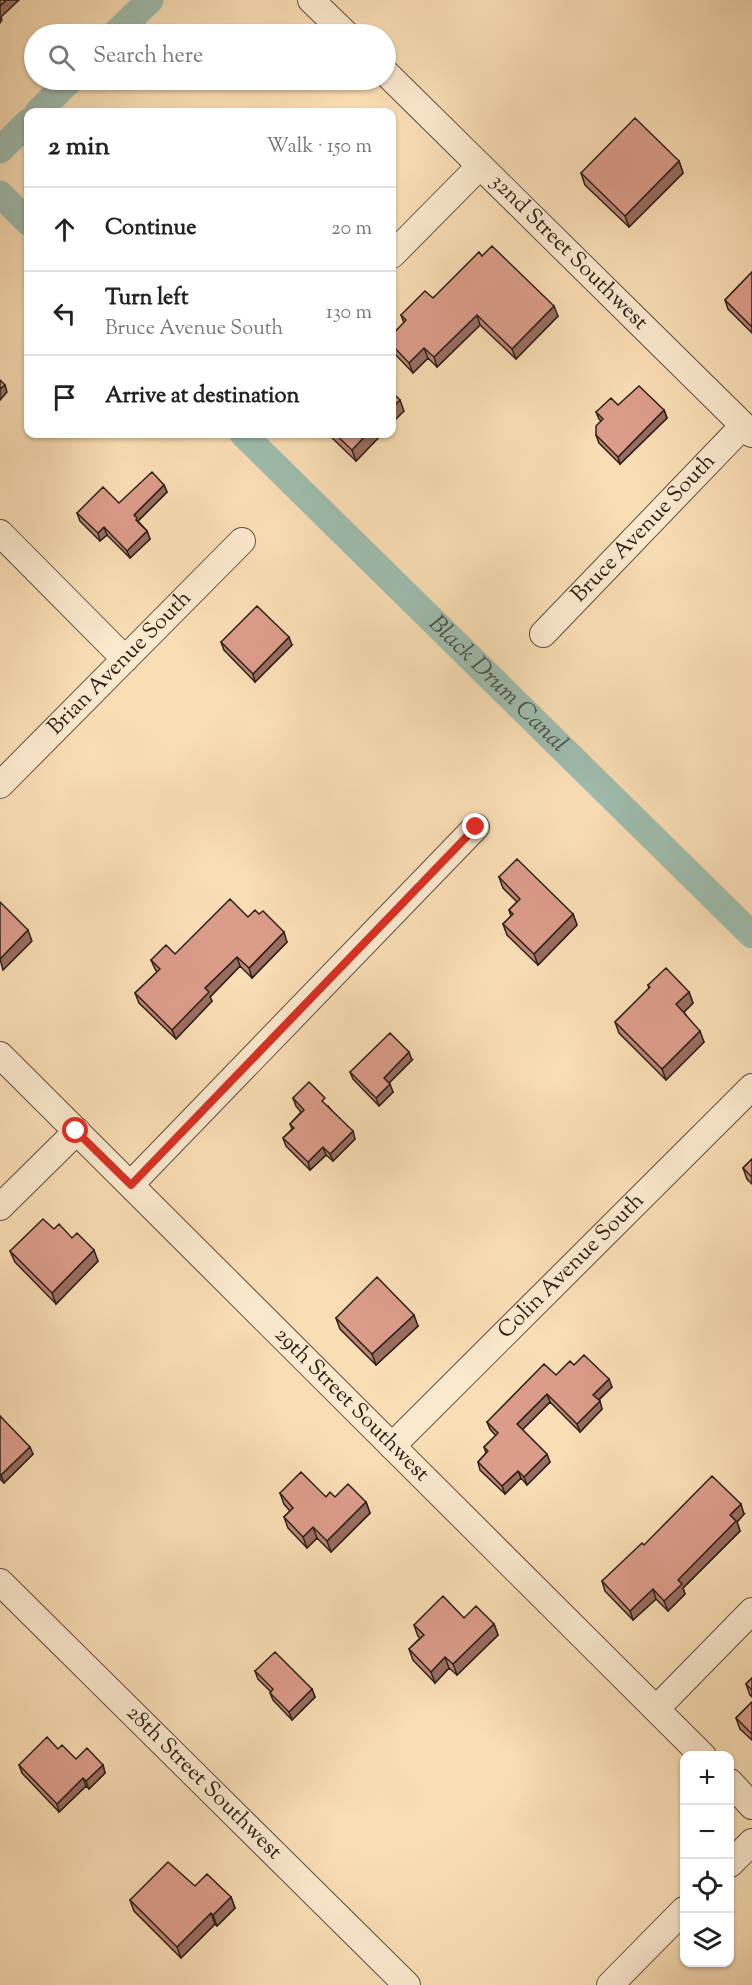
<!DOCTYPE html>
<html lang="en">
<head>
<meta charset="utf-8">
<style>
  body { margin:0; font-family:"Sorts Mill Goudy",serif; background:#f6f6f6; color:#222 }
  .controls { position:absolute; right:18px; bottom:18px; display:grid; overflow:hidden; border-radius:12px; box-shadow:0 2px 4px #0004 }
  .controls button { width:54px; height:54px; display:grid; place-items:center; padding:0; border:0; border-bottom:2px solid #e0e0e0; background:#fff; color:#222; font:30px sans-serif }
  .stop { position:absolute; width:18px; height:18px; margin:-14px; border:4px solid #d93025; border-radius:50%; background:#fff }
  .stop.end { background:#d93025; border-color:#fff; box-shadow:0 2px 6px #0008 }
  .list { margin:0; padding:0; list-style:none }
  h2 { display:flex; justify-content:space-between; align-items:center; height:78px; margin:0; padding:0 24px; font-size:26px }
  h2 small { font-size:20px; font-weight:400; color:#767676 }
  .list li { display:grid; grid-template-columns:39px 1fr auto; gap:18px; align-items:center; box-sizing:border-box; height:84px; padding:0 24px; border-top:2px solid #e0e0e0 }
  .list b { display:block; font-size:22px; white-space:nowrap }
  .list p { margin:0; font-size:20px; white-space:nowrap; color:#767676 }
  .list em { font-size:20px; font-style:normal; color:#767676 }
  .icon { flex:none; width:33px; height:33px; fill:none; stroke:currentColor; stroke-width:2; stroke-linecap:round; stroke-linejoin:round }
  .map { position:relative; flex:none; width:752px; height:1985px; overflow:hidden }
  .search { position:absolute; background:#fff; box-shadow:0 2px 4px #0004; left:24px; top:24px; width:372px; height:66px; display:flex; align-items:center; gap:15px; box-sizing:border-box; padding:0 21px; border-radius:33px; color:#767676; font-size:22px }
  .panel { position:absolute; background:#fff; box-shadow:0 2px 4px #0004; left:24px; top:108px; width:372px; height:330px; border-radius:12px }
  .map>svg:first-child { display:block }
</style>
</head>
<body>
<div class="map">
<svg width="752" height="1985" viewBox="0 0 752 1985">
  <rect width="100%" height="100%" fill="#f9ddb4"/>
  <filter id="stains"><feTurbulence type="fractalNoise" baseFrequency=".00333" numOctaves="4"/><feColorMatrix values="0 0 0 0 .2 0 0 0 0 .09 0 0 0 0 .02 0 0 0 .5 -.17"/></filter>
  <radialGradient id="worn" r=".72"><stop offset=".6" stop-color="#630" stop-opacity="0"/><stop offset="1" stop-color="#630" stop-opacity=".3"/></radialGradient>
  <g fill="none" stroke-linecap="round" stroke-linejoin="round">
    <g stroke="#9ebcad" stroke-width="27">
      <path d="M115 34 150 0"/>
      <path d="M38 112 70 80"/>
      <path d="M0 150 28 122"/>
      <path d="M0 194 28 222"/>
      <path id="s1" d="M243 434 752 935"/>
    </g>
    <defs>
      <g id="street">
        <path d="M311 0 346 34"/>
        <path id="s2" d="M386 73 752 434"/>
        <path d="M392 255 480 166"/>
        <path d="M0 533 125 659"/>
        <path id="s3" d="M543 634 743 426"/>
        <path id="s4" d="M0 785 242 541"/>
        <path id="s5" d="M0 1055 703 1756"/>
        <path d="M131 1184 476 827"/>
        <path d="M0 1207 77 1131"/>
        <path id="s6" d="M392 1446 752 1087"/>
        <path id="s7" d="M0 1582 407 1985"/>
        <path d="M656 1709 752 1611"/>
        <path d="M730 1782 752 1806"/>
        <path d="M730 1864 752 1842"/>
        <path d="M610 1985 684 1910"/>
      </g>
    </defs>
    <use href="#street" stroke="#5f5040" stroke-width="28"/>
    <use href="#street" stroke="#fbe9ce" stroke-width="26"/>
  </g>
  <path fill="#bd8677" stroke="#2c211a" stroke-width="1.5" d="M679 161 683 173 629 227 585 185 581 173Z
    M482 256 558 316 516 359 480 325 437 367 428 358 413 373 392 351V335L404 323 401 315 433 298Z
    M752 272V333L728 309 725 300Z
    M618 405 664 410 667 418 620 464 599 443 596 435 601 421 599 419 596 412Z
    M328 434H382L356 461Z
    M164 485 167 492 138 521 147 531 150 539 130 558 107 535 100 541 80 521 77 513 119 503Z
    M221 642 292 645 255 682 224 650Z
    M499 877 573 914 577 925 538 965 507 935 503 924 511 916 509 910 517 902 503 888Z
    M248 917 287 942 252 978 240 966 210 997 212 1001 176 1039 139 1003 135 993 157 972 155 969 151 960 175 954Z
    M648 985 689 992 693 1003 684 1012 704 1042 666 1080 619 1033 615 1022 649 989Z
    M412 1060 389 1083 393 1092 379 1106 353 1079 350 1072Z
    M293 1098 328 1106 355 1139 333 1161 326 1155 310 1170 286 1146 283 1138 292 1129 290 1124 301 1112 296 1106Z
    M752 1159V1184L747 1179 743 1168Z
    M54 1229 98 1261 56 1304 15 1262 10 1251Z
    M336 1318 418 1326 376 1365 340 1329Z
    M574 1365 612 1387 599 1400 602 1409 580 1432 550 1402 522 1430 550 1462 527 1485 521 1478 505 1494 480 1470 478 1462 486 1453 484 1447 496 1436 490 1429 487 1422 556 1375Z
    M0 1416 33 1454 4 1483 0 1479Z
    M280 1493 335 1497 366 1502 370 1513 331 1552 317 1538 307 1548 288 1528 284 1517 290 1511 284 1504Z
    M744 1514 737 1522 740 1531 683 1588 685 1594 668 1611 656 1599 633 1620 605 1591 602 1581 644 1545Z
    M464 1618 494 1624 498 1635 457 1675 449 1668 435 1683 413 1660 409 1649 420 1638 418 1636 414 1625Z
    M255 1671 312 1689 315 1697 292 1720 273 1700 270 1693 271 1692 258 1679Z
    M752 1678V1697L750 1695 746 1684Z
    M752 1702V1740L740 1729 736 1718Z
    M58 1749 76 1759 103 1765 105 1773 89 1789 86 1786 59 1812 22 1773 19 1765Z
    M195 1886 231 1897 235 1908 217 1926 215 1924 181 1958 134 1911 130 1900Z"/>
  <path fill="#9a6d61" stroke="#2c211a" stroke-width="1.5" d="M6 0H19L1 17 2 20 0 23V6Z
    M679 161 683 173 629 227 625 216Z
    M554 306 558 316 516 359 512 349Z
    M477 315 480 325 437 367 434 357Z
    M424 348 428 358 413 373 409 363Z
    M5 385 7 392 0 400V389Z
    M400 400 404 411 392 423V408Z
    M664 410 667 418 620 464 618 457Z
    M367 434H382L356 461 352 450Z
    M164 485 167 492 138 521 140 526 139 527 134 515Z
    M104 527 107 535 100 541 98 533Z
    M147 531 150 539 130 558 127 551Z
    M289 637 292 645 255 682 253 674Z
    M573 914 577 925 538 965 534 954Z
    M28 930 32 941 3 970 0 959Z
    M284 932 287 942 252 978 249 968Z
    M237 957 240 966 210 997 212 1001 176 1039 172 1030 205 988Z
    M689 992 693 1003 681 1015 676 1004Z
    M700 1031 704 1042 666 1080 662 1069Z
    M409 1052 412 1060 387 1085 384 1078Z
    M390 1084 393 1092 379 1106 376 1098Z
    M353 1131 355 1139 333 1161 330 1154Z
    M323 1147 326 1155 310 1170 308 1162Z
    M94 1250 98 1261 56 1304 52 1293Z
    M414 1315 418 1326 376 1365 372 1354Z
    M609 1379 612 1387 596 1402 593 1395Z
    M547 1394 550 1402 520 1432 517 1424Z
    M600 1401 602 1409 580 1432 577 1424Z
    M30 1447 33 1454 4 1483 1 1475Z
    M547 1454 550 1462 527 1485 524 1477Z
    M518 1471 521 1478 505 1494 502 1486Z
    M366 1502 370 1513 331 1552 327 1541Z
    M741 1504 744 1514 737 1522 740 1531 683 1588 685 1594 668 1611 664 1601 678 1580 730 1515Z
    M313 1527 317 1538 307 1548 303 1537Z
    M653 1589 656 1599 633 1620 630 1611Z
    M494 1624 498 1635 457 1675 453 1664Z
    M445 1657 449 1668 435 1683 431 1672Z
    M312 1689 315 1697 292 1720 289 1712Z
    M103 1765 105 1773 89 1789 86 1781Z
    M83 1778 86 1786 59 1812 57 1804Z
    M231 1897 235 1908 217 1926 213 1915Z
    M211 1913 215 1924 181 1958 177 1947Z"/>
  <path fill="#dc9c8a" stroke="#2c211a" stroke-width="1.5" d="M0 0H6L0 6Z
    M635 118 679 161 625 216 581 173Z
    M492 246 554 306 512 349 477 315 434 357 424 348 409 363 392 345V335L406 320 401 315 425 291 433 298 479 252 482 256Z
    M752 272V326H751L725 300Z
    M0 380 5 385 0 389Z
    M639 386 664 410 618 457 596 435V426L603 419 596 412 611 398 618 405Z
    M392 392 400 400 392 408Z
    M335 434H367L352 450Z
    M152 472 164 485 134 515 137 518 136 520 147 531 127 551 104 527 98 533 77 513 103 487 119 503Z
    M257 606 289 637 253 674 221 642Z
    M517 859 573 914 534 954 503 924 513 914 509 910 520 899 499 877Z
    M230 899 248 917 255 910 259 914 263 911 284 932 249 968 237 957 205 988 209 992 172 1030 135 993 160 969 151 960 166 945 175 954Z
    M0 902 28 930 0 959Z
    M666 968 689 992 676 1004 700 1031 662 1069 615 1022 650 987 648 985Z
    M390 1033 409 1052 384 1078 390 1084 376 1098 350 1072Z
    M309 1082 325 1098 322 1101 353 1131 330 1154 323 1147 308 1162 283 1138 294 1128 290 1124 304 1110 293 1098Z
    M752 1159V1177L743 1168Z
    M43 1219 54 1229 59 1224 72 1238 77 1233 94 1250 52 1293 10 1251Z
    M377 1277 414 1315 372 1354 336 1318Z
    M584 1355 609 1379 593 1395 600 1401 577 1424 547 1394 517 1424 547 1454 524 1477 518 1471 502 1486 478 1462 488 1451 484 1447 498 1433 487 1422 544 1364 556 1375 570 1361 574 1365Z
    M0 1416 30 1447 1 1475 0 1474Z
    M301 1472 326 1497 330 1492 335 1497 348 1484 366 1502 327 1541 313 1527 303 1537 284 1517 293 1508 280 1493Z
    M712 1476 741 1504 730 1515 736 1521 678 1580 682 1584 664 1601 653 1589 630 1611 602 1581 642 1543 644 1545Z
    M443 1596 464 1618 476 1606 494 1624 453 1664 445 1657 431 1672 409 1649 424 1635 414 1625Z
    M275 1652 312 1689 289 1712 270 1693 273 1689 255 1671Z
    M752 1678V1690L746 1684Z
    M752 1702V1734L736 1718Z
    M47 1737 58 1749 62 1745 76 1759 87 1748 103 1765 86 1781 83 1778 57 1804 19 1765Z
    M168 1862 195 1886 207 1874 231 1897 213 1915 211 1913 177 1947 130 1900Z"/>
  <g fill="none" stroke-linecap="round" stroke-linejoin="round">
    <path stroke="#d93025" stroke-width="8" d="M76 1131 131 1185 476 827"/>
  </g>
  <g text-anchor="middle" dominant-baseline="central" stroke-width="5" stroke-linejoin="round" paint-order="stroke">
    <g font-size="22" fill="#2c211a" stroke="#fbe9ce">
      <text stroke="none"><textPath href="#s2" startOffset="256">32nd Street Southwest</textPath></text>
      <text stroke="none"><textPath href="#s3" startOffset="146">Bruce Avenue South</textPath></text>
      <text stroke="none"><textPath href="#s4" startOffset="171">Brian Avenue South</textPath></text>
      <text stroke="none"><textPath href="#s6" startOffset="254">Colin Avenue South</textPath></text>
      <text stroke="none"><textPath href="#s5" startOffset="496">29th Street Southwest</textPath></text>
      <text stroke="none"><textPath href="#s7" startOffset="286">28th Street Southwest</textPath></text>
    </g>
    <g font-size="24" font-style="italic" fill="#4e5046" stroke="#fbe9ce">
      <text stroke="none"><textPath href="#s1" startOffset="357">Black Drum Canal</textPath></text>
    </g>
  </g>
  <rect width="100%" height="100%" filter="url(#stains)"/>
  <rect width="100%" height="100%" fill="url(#worn)"/>
</svg>
<div class="controls">
<button>+</button>
<button>−</button>
<button><svg class="icon" aria-label="locate" viewBox="0 0 24 24"><circle cx="12" cy="12" r="6"/><path d="M12 2v4M12 18v4M2 12h4M18 12h4"/></svg></button>
<button><svg class="icon" aria-label="layers" viewBox="0 0 24 24"><path d="M12 4l9 5-9 5-9-5zM3 14l9 5 9-5"/></svg></button>
</div>
<div class="stop" style="left:76px;top:1131px"></div>
<div class="stop end" style="left:476px;top:827px"></div>
<div class="search"><svg class="icon" aria-label="search" viewBox="0 0 24 24"><circle cx="10" cy="10" r="6"/><path d="M15 15l6 6"/></svg>Search here</div>
<section class="panel">
<h2>2 min<small>Walk · 150 m</small></h2>
<ul class="list">
<li><svg class="icon" aria-label="ahead" viewBox="0 0 24 24"><path d="M12 20V5M6 11l6-6 6 6"/></svg><div><b>Continue</b></div><em>20 m</em></li>
<li><svg class="icon" aria-label="left" viewBox="0 0 24 24"><path d="M17 20v-9H6M10 6l-5 5 5 5"/></svg><div><b>Turn left</b><p>Bruce Avenue South</p></div><em>130 m</em></li>
<li><svg class="icon" aria-label="arrive" viewBox="0 0 24 24"><path d="M6 21V4h12l-3 4 3 4H6"/></svg><div><b>Arrive at destination</b></div></li>
</ul>
</section>
</div>
</body>
</html>
